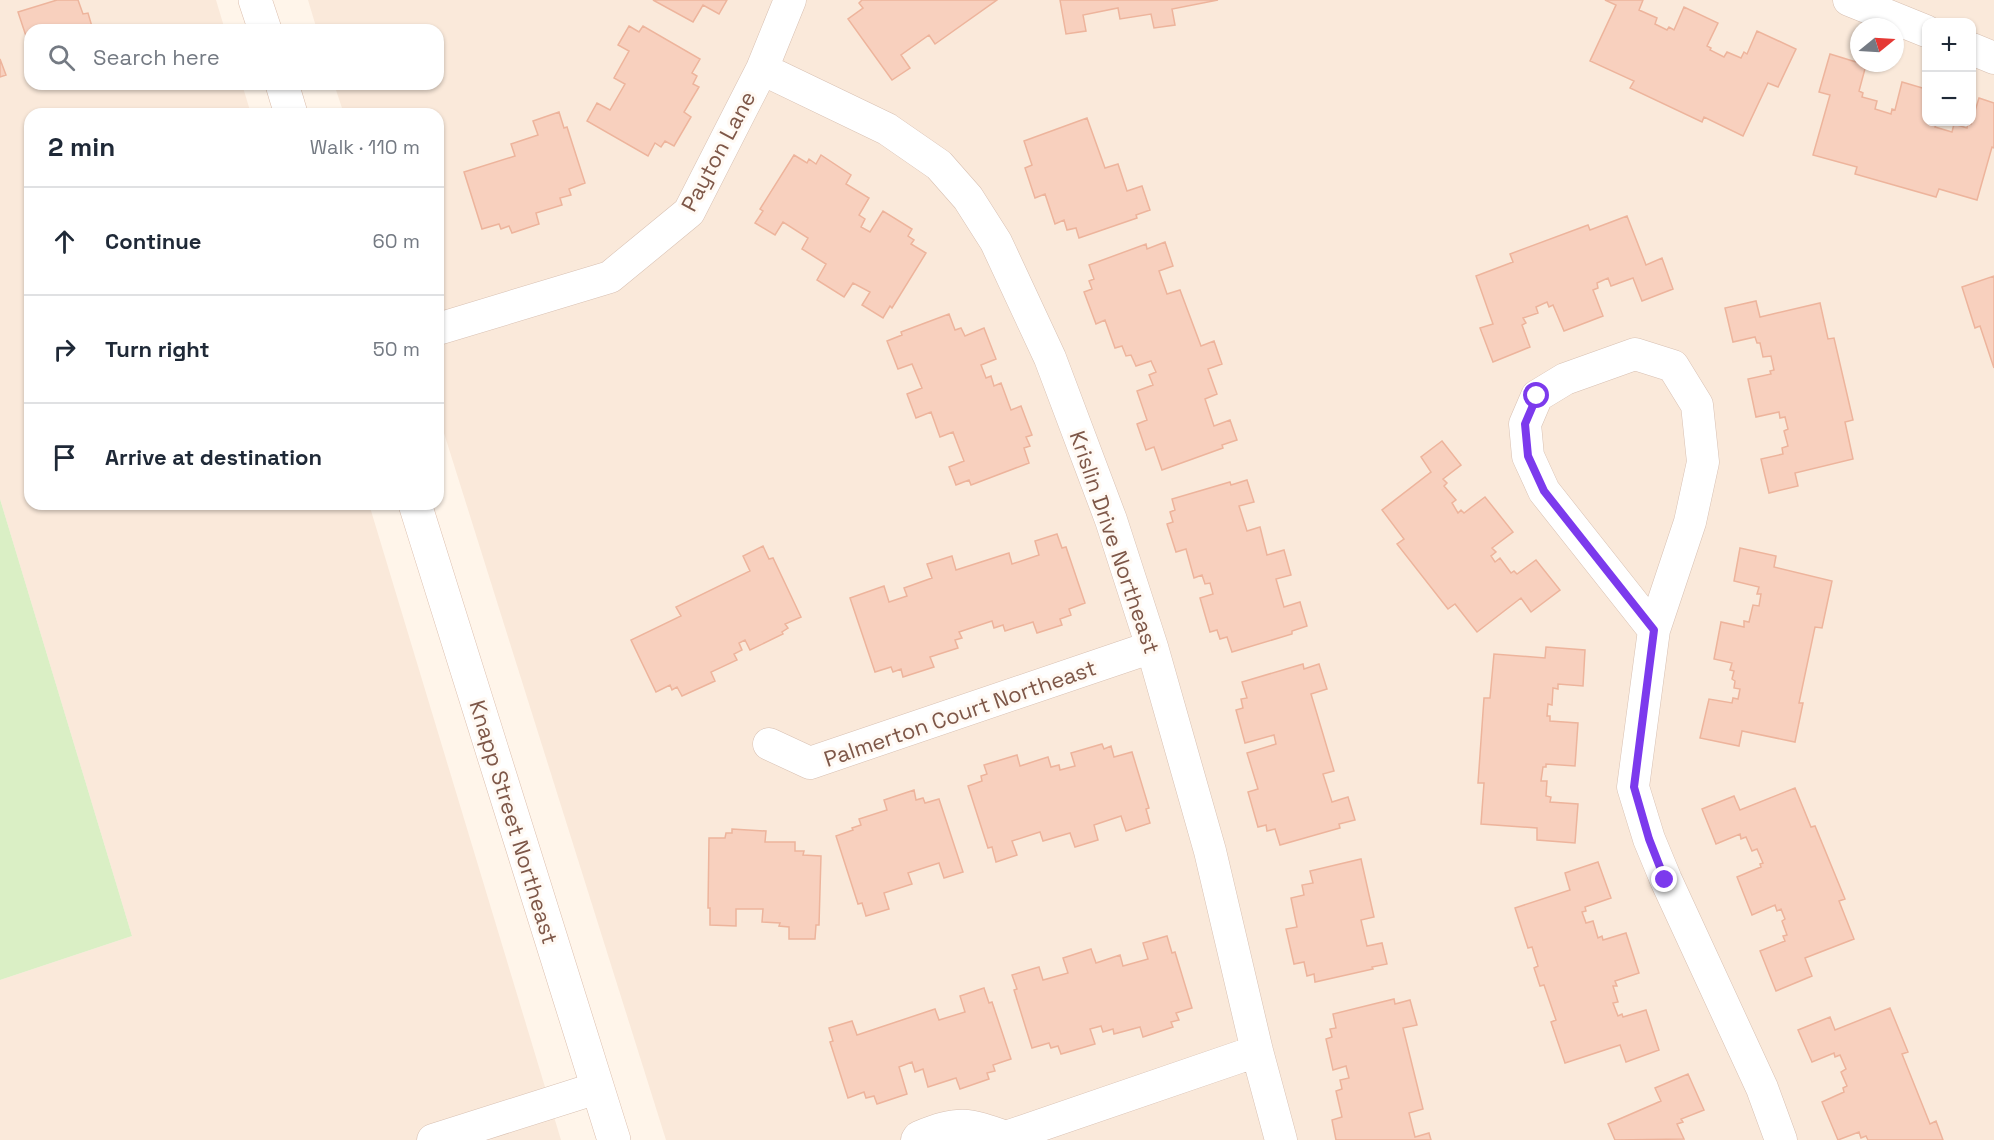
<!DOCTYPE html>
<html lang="en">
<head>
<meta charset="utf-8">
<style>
  body { margin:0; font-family:"Space Grotesk",sans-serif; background:#f6f6f7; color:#1f2937 }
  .controls { position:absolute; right:18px; top:18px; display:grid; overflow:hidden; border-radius:12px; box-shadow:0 2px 4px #0004 }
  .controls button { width:54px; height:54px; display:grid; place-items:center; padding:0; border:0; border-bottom:2px solid #e0e1e3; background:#fff; color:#1f2937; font:30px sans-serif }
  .compass { position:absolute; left:1850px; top:18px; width:54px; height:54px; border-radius:50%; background:#fff; box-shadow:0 2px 4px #0004; rotate:72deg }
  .stop { position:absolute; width:18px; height:18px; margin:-14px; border:4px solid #7c3aed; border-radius:50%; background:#fff }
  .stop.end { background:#7c3aed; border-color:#fff; box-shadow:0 2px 6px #0008 }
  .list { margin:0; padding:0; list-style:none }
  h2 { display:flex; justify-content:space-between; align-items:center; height:78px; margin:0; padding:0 24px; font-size:26px }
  h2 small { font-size:20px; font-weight:400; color:#747a83 }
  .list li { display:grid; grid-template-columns:39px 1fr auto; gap:18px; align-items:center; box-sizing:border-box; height:108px; padding:0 24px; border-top:2px solid #e0e1e3 }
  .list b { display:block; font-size:22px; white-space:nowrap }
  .list em { font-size:20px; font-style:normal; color:#747a83 }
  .icon { flex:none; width:33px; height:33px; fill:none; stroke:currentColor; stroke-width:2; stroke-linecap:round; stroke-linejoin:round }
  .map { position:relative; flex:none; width:1994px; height:1140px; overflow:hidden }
  .search { position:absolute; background:#fff; box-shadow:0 2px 4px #0004; left:24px; top:24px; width:420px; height:66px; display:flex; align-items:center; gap:15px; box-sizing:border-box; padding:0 21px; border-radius:18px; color:#747a83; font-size:22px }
  .panel { position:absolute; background:#fff; box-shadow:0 2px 4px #0004; left:24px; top:108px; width:420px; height:402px; border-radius:18px }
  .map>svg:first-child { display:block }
</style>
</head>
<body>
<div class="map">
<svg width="1994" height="1140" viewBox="0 0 1994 1140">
  <rect width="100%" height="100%" fill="#fff5ea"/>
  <path fill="#fae9da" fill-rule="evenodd" d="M0 0H216L225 30H30V84H242L251 114H30V504H369L561 1140H0V980L132 936 0 499Z
    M308 0H1994V1140H666L438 414V114H344L334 84H438V30H317ZM1926 22H1972V122H1926ZM1859 27H1895V63H1859Z"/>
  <path fill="#daefc5" d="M0 499 132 936 0 980Z"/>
  <path fill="#f8d0be" stroke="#edb49c" stroke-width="1.5" d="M57 0H78L83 14 88 13 93 30H30V48L18 12Z
    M653 0H727L719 14 703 5 693 22Z
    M862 0H997L935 44 929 35 901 55 910 68 892 80 848 19 863 8 859 3Z
    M1060 0H1218L1172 9 1175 25 1154 28 1151 14 1120 19 1118 8 1083 15 1086 31 1066 34Z
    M1605 0H1643L1639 10 1657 18 1655 24 1667 30 1669 27 1674 30 1684 7 1718 23 1707 46 1711 48 1710 50 1724 57 1727 52 1741 58 1744 52 1747 54 1757 31 1796 49 1778 87 1768 83 1743 136 1704 117 1702 122 1630 88 1634 81 1590 61 1616 5Z
    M629 26 639 32 643 26 700 59 692 73 697 76 693 84 699 87 684 112 691 117 674 146 665 141 661 147 655 143 648 156 587 121 597 103 610 110 625 84 614 78 629 51 618 45Z
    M1830 54 1866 65 1859 91 1863 93 1862 97 1877 101 1875 109 1891 114 1892 109 1895 110 1902 82 1926 89V122H1937L1935 127 1952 132 1954 124 1967 128 1968 123 1971 124 1979 98 1994 103V148L1992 147 1977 200 1939 189 1936 197 1855 174 1857 167 1813 155 1830 95 1819 92Z
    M0 59 6 75 0 77Z
    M559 112 564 128 567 127 585 183 569 189 571 195 560 198 562 205 536 213 539 224 512 233 509 226 501 229 499 224 482 229 464 172 515 156 511 144 538 135 533 121Z
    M1087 118 1105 168 1118 164 1127 191 1142 186 1150 210 1136 215 1137 218 1079 238 1076 228 1067 230 1064 220 1055 224 1045 194 1035 198 1025 168 1032 165 1024 141Z
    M794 155 807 163 809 159 816 164 821 155 851 175 846 184 869 198 859 215 865 219 861 227 870 232 883 211 912 229 908 236 914 240 911 244 926 253 892 308 890 306 883 318 862 305 870 292 853 283 844 297 817 280 826 264 802 249 808 238 783 222 775 235 755 223 763 211 760 209Z
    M1627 216 1646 265 1662 258 1673 289 1642 301 1633 278 1611 286 1608 278 1597 283 1598 288 1593 290 1603 316 1564 331 1553 305 1549 307 1547 302 1536 307 1538 313 1523 318 1526 323 1522 325 1530 347 1493 362 1480 328 1493 324 1476 276 1513 262 1510 254 1588 225 1590 230Z
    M1165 242 1173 266 1159 271 1167 294 1180 290 1201 346 1214 341 1222 364 1208 369 1217 394 1205 399 1214 426 1230 420 1237 440 1222 445 1223 448 1162 470 1154 447 1146 450 1137 424 1147 420 1137 391 1153 385 1149 375 1156 372 1151 361 1136 366 1131 355 1126 356 1122 346 1115 348 1105 320 1096 324 1084 292 1092 289 1089 281 1094 279 1089 265 1146 244 1147 249Z
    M1994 276V368L1980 326 1975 328 1962 287Z
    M1756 301 1760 317 1820 303 1828 339 1834 338 1853 420 1845 422 1853 459 1795 473 1798 486 1769 493 1761 459 1783 454 1782 448 1788 446 1784 431 1788 429 1785 417 1780 418 1779 412 1756 417 1748 379 1771 374 1770 371 1774 370 1771 356 1763 357 1760 343H1757L1755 337 1733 342 1725 308Z
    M949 314 955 330 961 328 965 336 984 328 996 359 981 365 986 378 991 376 994 386 1001 383 1011 410 1021 406 1032 435 1026 437 1030 446 1024 448 1029 463 971 485 969 480 956 485 949 467 964 461 953 432 940 437 931 412 916 418 907 394 922 388 912 364 898 369 887 341 902 335 901 332Z
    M1442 441 1461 465 1443 479 1447 483 1444 486 1456 500 1452 503 1458 513 1461 510 1464 513 1485 497 1513 532 1492 548 1496 552 1491 556 1495 562 1500 558 1511 573 1514 571 1517 574 1536 560 1560 590 1531 612 1521 598 1477 632 1455 604 1448 609 1397 544 1404 539 1382 510 1431 472 1421 457Z
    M1247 480 1254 502 1239 506 1247 531 1260 527 1267 555 1284 550 1291 575 1276 579 1284 607 1300 602 1307 626 1292 631V634L1232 652 1227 637 1220 639 1217 630 1210 632 1200 598 1213 594 1210 583 1205 584 1202 575 1194 578 1186 549 1176 552 1167 524 1173 522 1170 512 1175 510 1172 499 1230 482 1231 485Z
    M1057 534 1062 548 1066 547 1085 603 1069 609 1071 615 1060 619 1062 625 1037 633 1033 622 1005 631 1003 625 994 628 992 621 959 632 962 638 955 640 958 648 930 657 934 667 903 677 901 669 893 672 891 667 875 672 850 598 884 586 889 602 907 596 904 588 932 578 927 564 952 556 956 570 1009 553 1012 564 1039 555 1035 541Z
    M763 546 769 559 773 558 801 617 785 624 788 628 782 632 783 634 750 650 745 640 739 643 742 650 734 654 737 660 711 672 715 681 682 696 677 687 672 690 670 685 656 692 631 640 681 616 676 607 750 571 743 556Z
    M1740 548 1776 556 1774 567 1832 581 1822 628 1815 627 1799 703H1803L1795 742 1742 731 1739 746 1700 738 1709 699 1732 703 1733 698 1738 699 1740 689 1734 688 1735 681 1732 679 1734 671 1730 670 1732 663 1714 659 1721 622 1744 627V621L1749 622 1753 605 1759 606 1761 594H1757L1759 587 1734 581Z
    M1546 647 1585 650 1583 686 1558 684V689L1553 688 1552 705 1548 704 1547 716H1550V721L1578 723 1575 766 1546 764V767H1543L1541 781H1547L1546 796 1551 797 1550 802 1578 804 1575 843 1537 840V828L1481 824 1484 783H1478L1484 698H1490L1494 654 1545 658Z
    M1303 664 1304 669 1319 664 1327 689 1311 694 1334 771 1323 774 1332 802 1348 797 1355 820 1339 824 1340 828 1280 845 1275 829 1267 831 1266 825 1258 827 1248 792 1258 789 1247 753 1276 744 1274 735 1245 743 1236 710 1243 708 1241 699 1247 698 1242 682Z
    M1102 744 1104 749 1111 746 1114 757 1132 752 1149 808 1146 809 1150 823 1126 831 1121 816 1094 825 1098 840 1075 847 1070 833 1043 841 1040 832 1012 841 1017 855 996 862 992 847 988 848 968 786 982 781 981 776 987 774 984 765 1017 755 1020 766 1048 757 1051 767 1059 765 1060 770 1075 766 1071 753Z
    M1795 788 1811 827 1815 826 1845 899 1839 901 1854 939 1805 958 1812 976 1776 991 1760 951 1785 941 1783 936 1787 935 1782 921 1785 919 1781 909 1777 911 1775 905 1752 915 1737 877 1761 867 1760 864 1763 863 1757 849 1752 851 1746 837 1741 839 1740 834 1716 844 1702 809 1734 796 1740 810Z
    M914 790 916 800 923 798 925 803 939 799 963 872 944 878 939 863 908 873 912 884 884 893 889 909 866 916 862 903 858 904 836 836 853 830 852 828 861 825 859 819 887 810 884 800Z
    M732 829 766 831 765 842H795V851H804L803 855 821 856 819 925H816L815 939H789V927L779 926 780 923 762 922 763 909H736V926L710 925V908H708L709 838H725L726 833H732Z
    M1361 859 1374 917 1361 920 1367 946 1382 943 1387 964 1372 967 1373 969 1315 982 1314 974 1307 976 1304 962 1294 964 1286 929 1297 927 1291 898 1304 895 1302 885 1313 883 1310 871Z
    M1598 862 1611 898 1585 907 1586 911 1582 912 1586 923 1593 921 1598 938 1602 936 1603 940 1626 933 1639 973 1615 981 1617 986H1613L1618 1002 1613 1003 1618 1016 1622 1014 1623 1017 1646 1010 1659 1050 1626 1062 1620 1045 1565 1063 1551 1022 1556 1020 1544 985 1540 986 1534 968 1538 966 1532 947 1528 948 1515 908 1570 890 1565 873Z
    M1167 936 1172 953 1175 952 1192 1008 1176 1013 1179 1020 1171 1022 1173 1027 1143 1037 1140 1027 1114 1034 1113 1029 1103 1032 1101 1026 1090 1029 1095 1044 1061 1054 1058 1046 1051 1048 1049 1043 1032 1048 1014 990 1017 989 1012 975 1039 967 1043 980 1068 973 1063 958 1091 949 1096 963 1120 955 1123 966 1148 959 1143 943Z
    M984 988 989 1003 992 1002 1011 1059 993 1065 995 1071 987 1073 989 1079 960 1089 956 1078 928 1087 923 1069 915 1072 912 1062 899 1067 907 1094 877 1104 874 1096 866 1098 864 1092 848 1098 830 1042 833 1041 829 1028 852 1021 857 1035 935 1009 939 1020 965 1012 960 996Z
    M1394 999 1395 1004 1410 1000 1417 1025 1403 1028 1423 1109 1409 1113 1415 1137 1429 1133 1431 1140H1336L1332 1120 1342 1117 1336 1091 1342 1089 1340 1080 1349 1078 1346 1066 1333 1070 1326 1039 1332 1037 1330 1029 1336 1028 1333 1014Z
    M1890 1008 1908 1052 1902 1054 1930 1124 1936 1121 1943 1140H1868L1866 1136 1861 1138 1859 1132 1838 1140 1822 1102 1844 1092 1843 1088 1847 1086 1841 1072 1846 1069 1840 1055 1835 1057 1834 1053 1812 1062 1798 1030 1830 1017 1835 1030Z
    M1688 1074 1704 1110 1681 1119 1683 1122 1677 1124 1684 1139 1615 1140 1608 1124 1661 1101 1655 1088Z"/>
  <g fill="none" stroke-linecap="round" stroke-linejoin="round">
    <defs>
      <path id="minor" d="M1849 0 1926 31
        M1972 49 1994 58
        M762 69 887 129 939 165 968 198 996 242 1050 358 1111 520 1152 647 1210 851 1257 1051 1281 1140
        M438 329 610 277 689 212 762 69 790 0
        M1635 354 1673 366 1697 405 1703 462 1690 522 1654 630 1544 491 1528 456 1525 424 1537 396 1565 379Z
        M1654 630 1633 787 1649 839 1666 880 1762 1088 1781 1140
        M769 744 810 763 1152 647
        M433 1140 597 1088
        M917 1140 919 1137C959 1121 967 1123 1006 1137
        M1003 1140 1006 1137 1257 1051"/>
      <path id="secondary" d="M255 0 265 30
        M282 84 291 114
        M415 504 614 1140"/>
    </defs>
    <use href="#minor" stroke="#d8c0b2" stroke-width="33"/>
    <use href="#secondary" stroke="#dcbfae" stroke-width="34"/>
    <use href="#minor" stroke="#fff" stroke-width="32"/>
    <use href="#secondary" stroke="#fff" stroke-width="33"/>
  </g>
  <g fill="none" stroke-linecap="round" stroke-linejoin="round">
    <path stroke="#7c3aed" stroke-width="8" d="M1537 396 1525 424 1528 456 1544 491 1654 630 1634 787 1649 839 1665 880"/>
  </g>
  <g text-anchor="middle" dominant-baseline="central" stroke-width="6" stroke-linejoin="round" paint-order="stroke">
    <g font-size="22" fill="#7e5748" stroke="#fff9f3">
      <text transform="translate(718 151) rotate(-62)">Payton Lane</text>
      <text transform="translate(1115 542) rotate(71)">Krislin Drive Northeast</text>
      <text transform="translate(960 713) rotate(-19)">Palmerton Court Northeast</text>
      <text transform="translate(514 822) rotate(73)">Knapp Street Northeast</text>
    </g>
  </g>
</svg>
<div class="controls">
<button>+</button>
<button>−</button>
</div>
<svg class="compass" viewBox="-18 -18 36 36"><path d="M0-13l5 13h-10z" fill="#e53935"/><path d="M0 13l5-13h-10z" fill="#747a83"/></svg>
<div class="stop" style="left:1537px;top:396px"></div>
<div class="stop end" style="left:1665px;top:880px"></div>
<div class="search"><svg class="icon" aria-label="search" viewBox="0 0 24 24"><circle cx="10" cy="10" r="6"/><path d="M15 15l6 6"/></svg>Search here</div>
<section class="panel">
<h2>2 min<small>Walk · 110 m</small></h2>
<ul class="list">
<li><svg class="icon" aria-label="ahead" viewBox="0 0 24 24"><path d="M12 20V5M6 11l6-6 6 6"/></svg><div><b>Continue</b></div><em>60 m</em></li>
<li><svg class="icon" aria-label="right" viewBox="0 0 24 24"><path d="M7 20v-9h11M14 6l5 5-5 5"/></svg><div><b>Turn right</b></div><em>50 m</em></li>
<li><svg class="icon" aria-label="arrive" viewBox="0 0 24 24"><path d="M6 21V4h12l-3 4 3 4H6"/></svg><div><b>Arrive at destination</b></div></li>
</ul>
</section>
</div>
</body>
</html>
